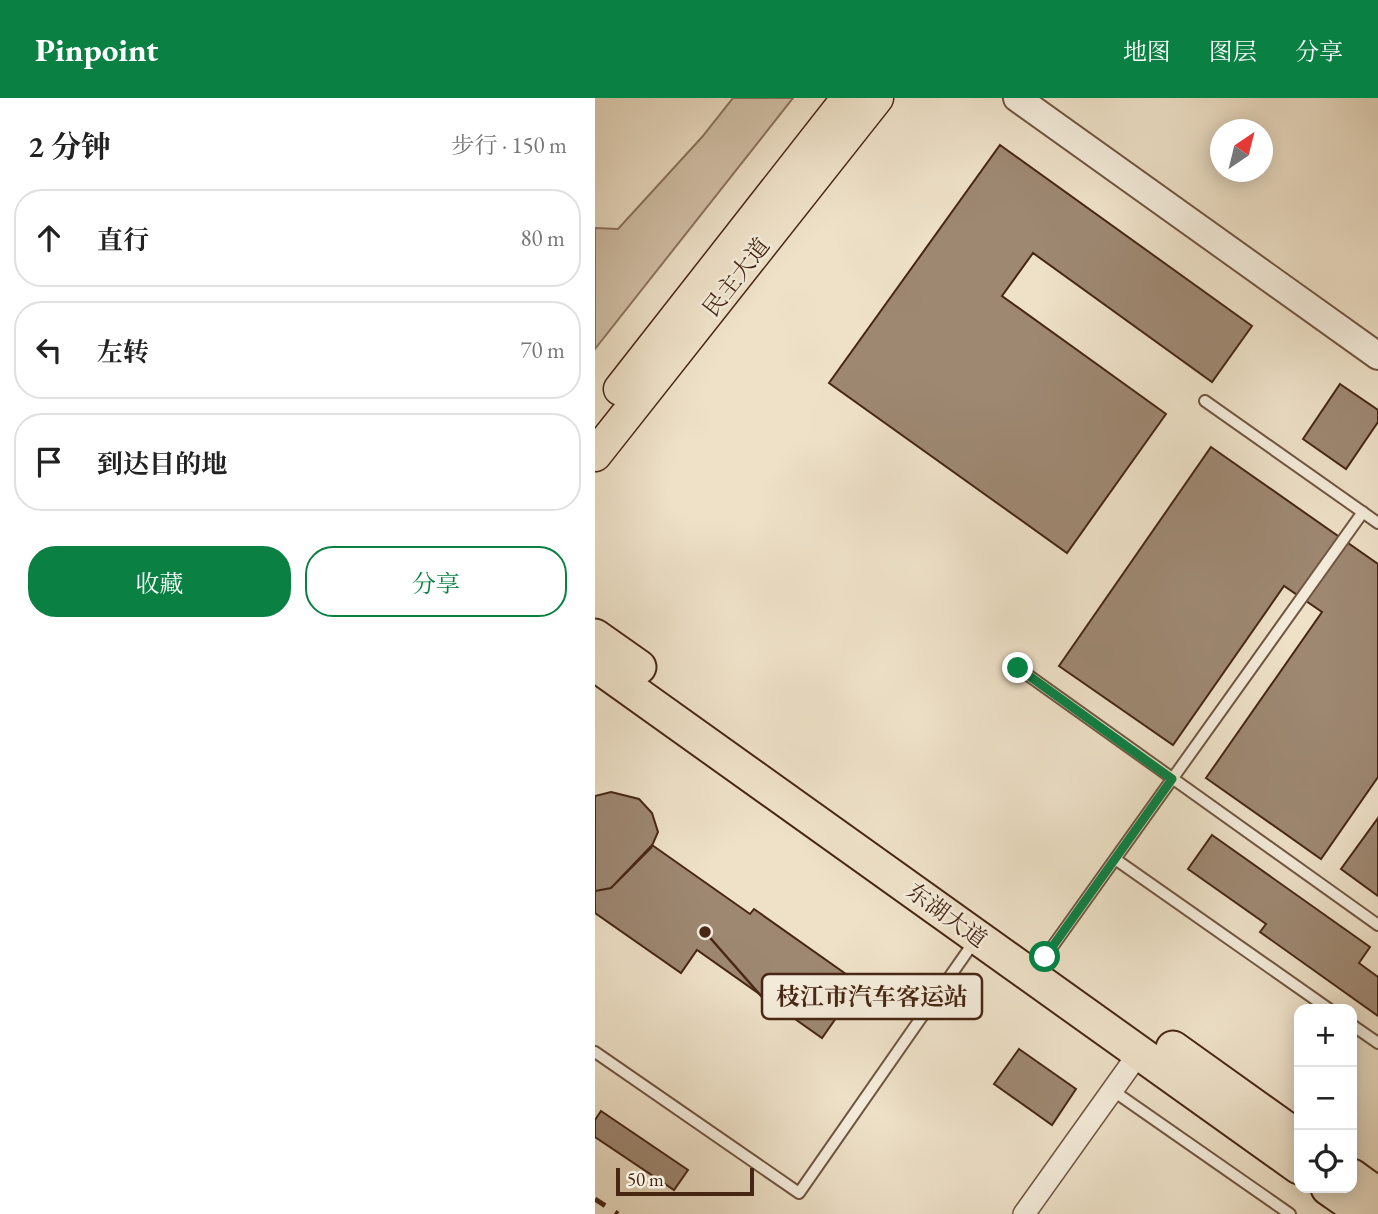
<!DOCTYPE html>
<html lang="zh">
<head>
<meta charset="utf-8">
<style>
  body { margin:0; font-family:"EB Garamond","Noto Serif SC",serif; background:#f6f6f6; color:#222 }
  .controls { position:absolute; right:21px; bottom:21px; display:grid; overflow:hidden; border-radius:14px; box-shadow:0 4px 18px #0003 }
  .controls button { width:63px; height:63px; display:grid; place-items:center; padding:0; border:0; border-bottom:2px solid #e0e0e0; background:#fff; color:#222; font:35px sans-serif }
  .compass { position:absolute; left:615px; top:21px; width:63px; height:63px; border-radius:50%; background:#fff; box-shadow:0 4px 18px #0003; rotate:35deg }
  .scale { position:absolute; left:21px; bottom:18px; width:138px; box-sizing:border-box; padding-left:7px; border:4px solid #472714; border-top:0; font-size:19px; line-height:24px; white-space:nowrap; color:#472714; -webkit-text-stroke:5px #f4ecdb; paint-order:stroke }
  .stop { position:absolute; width:21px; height:21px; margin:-16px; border:5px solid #0b8043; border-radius:50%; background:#fff }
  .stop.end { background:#0b8043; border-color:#fff; box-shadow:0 2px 7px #0008 }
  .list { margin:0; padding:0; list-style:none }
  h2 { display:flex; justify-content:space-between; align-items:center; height:91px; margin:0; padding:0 28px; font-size:30px }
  h2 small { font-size:23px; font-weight:400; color:#767676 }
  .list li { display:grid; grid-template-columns:46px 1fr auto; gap:21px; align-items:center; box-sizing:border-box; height:98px; margin:0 14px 14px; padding:0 14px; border:2px solid #e0e0e0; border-radius:28px }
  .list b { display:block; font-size:26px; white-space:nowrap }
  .list em { font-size:23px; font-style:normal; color:#767676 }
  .actions { display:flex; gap:14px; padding:21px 28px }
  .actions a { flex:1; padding:16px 0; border:2px solid #0b8043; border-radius:28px; text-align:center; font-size:24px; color:#0b8043 }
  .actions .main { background:#0b8043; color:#fff }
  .icon { flex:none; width:38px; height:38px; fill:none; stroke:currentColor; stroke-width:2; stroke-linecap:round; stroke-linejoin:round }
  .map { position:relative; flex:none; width:783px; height:1116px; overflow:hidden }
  header { display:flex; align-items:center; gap:42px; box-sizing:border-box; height:98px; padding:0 35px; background:#0b8043; color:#fff }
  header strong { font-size:33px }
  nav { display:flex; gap:38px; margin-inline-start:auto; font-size:24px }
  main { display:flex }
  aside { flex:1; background:#fff }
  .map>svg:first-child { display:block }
</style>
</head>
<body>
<header>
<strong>Pinpoint</strong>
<nav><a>地图</a><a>图层</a><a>分享</a></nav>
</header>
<main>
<aside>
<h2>2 分钟<small>步行 · 150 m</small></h2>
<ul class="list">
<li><svg class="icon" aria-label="ahead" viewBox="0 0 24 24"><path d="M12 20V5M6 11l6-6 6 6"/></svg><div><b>直行</b></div><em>80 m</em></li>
<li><svg class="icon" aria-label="left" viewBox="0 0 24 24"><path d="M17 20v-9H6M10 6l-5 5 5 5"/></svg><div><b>左转</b></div><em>70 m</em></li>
<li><svg class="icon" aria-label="arrive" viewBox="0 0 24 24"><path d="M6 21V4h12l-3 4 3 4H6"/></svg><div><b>到达目的地</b></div></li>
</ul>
<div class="actions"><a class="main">收藏</a><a>分享</a></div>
</aside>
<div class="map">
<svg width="783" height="1116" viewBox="0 0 783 1116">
  <rect width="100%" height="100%" fill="#eee1c8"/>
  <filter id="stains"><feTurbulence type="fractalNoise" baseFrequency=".00286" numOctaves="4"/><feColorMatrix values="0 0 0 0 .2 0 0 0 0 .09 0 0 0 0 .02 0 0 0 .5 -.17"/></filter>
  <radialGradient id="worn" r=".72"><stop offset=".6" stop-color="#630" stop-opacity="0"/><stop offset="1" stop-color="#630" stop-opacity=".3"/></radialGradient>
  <path fill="#d2c1a9" stroke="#8c745e" stroke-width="2" d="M138 0H198L0 251V130L23 131 107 39Z"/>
  <path fill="#9e8872" stroke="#472714" stroke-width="2" d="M405 47 657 228 617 284 438 155 407 198 571 316 472 455 234 285Z
    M745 286 783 312V324L751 371 708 341Z
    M616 349 783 466V679L726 761 611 680 727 514 689 488 578 647 464 568Z
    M16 694 44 701 57 715 63 734 56 750 16 790 0 793V698Z
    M783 720V798L746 771Z
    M617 737 775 849 764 865 783 879V918L665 834 671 826 593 771Z
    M57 747 155 816 159 811 265 886 227 940 102 852 86 875 0 815V793L16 790Z
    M424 951 481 991 457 1027 399 986Z
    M6 1013 93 1072 79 1092 0 1039V1022Z"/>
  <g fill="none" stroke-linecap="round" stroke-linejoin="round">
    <defs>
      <path id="service" d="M610 303 783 425
        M423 570 783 827
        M520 761 734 911
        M450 859 768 414
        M757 927 783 945
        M0 954 204 1095 381 841
        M517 992 695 1116"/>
      <path id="minor" d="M429 1116 544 955"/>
      <path id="tertiary" d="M422 0 783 258"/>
      <path id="primary" d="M25 291 253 0
        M0 357 282 0"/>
      <path id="trunk" d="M0 538 44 569
        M0 566 704 1069
        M578 950 704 1040
        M757 1078 783 1097
        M733 1090 770 1116"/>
    </defs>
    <use href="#service" stroke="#715641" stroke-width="14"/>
    <use href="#minor" stroke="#715641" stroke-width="24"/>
    <use href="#tertiary" stroke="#715641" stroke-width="30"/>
    <use href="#primary" stroke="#472714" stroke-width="35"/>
    <use href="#trunk" stroke="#472714" stroke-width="37"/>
    <use href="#service" stroke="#f4ecdb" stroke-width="10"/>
    <use href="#minor" stroke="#f4ecdb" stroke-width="21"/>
    <use href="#tertiary" stroke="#f4ecdb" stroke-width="26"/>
    <use href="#primary" stroke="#eee1c8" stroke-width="32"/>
    <use href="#trunk" stroke="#eee1c8" stroke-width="33"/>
    <path stroke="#472714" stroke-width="5" stroke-dasharray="12 12" stroke-linecap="butt" d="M0 1101 23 1116"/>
  </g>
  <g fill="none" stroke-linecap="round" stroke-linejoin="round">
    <path stroke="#0b8043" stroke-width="9" d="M423 570 577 681 450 859"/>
  </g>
  <g text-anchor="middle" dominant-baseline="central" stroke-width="5" stroke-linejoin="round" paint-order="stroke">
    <g font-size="23" fill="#472714" stroke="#f4ecdb">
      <text transform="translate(141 179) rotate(-52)">民主大道</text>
      <text transform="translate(352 817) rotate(36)">东湖大道</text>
    </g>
  </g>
  <path fill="none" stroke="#472714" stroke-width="2.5" d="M110 834L167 899"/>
  <circle fill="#472714" stroke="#f4ecdb" stroke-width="2.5" cx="110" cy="834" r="7"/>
  <rect fill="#f4ecdb" stroke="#472714" stroke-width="2.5" x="167" y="876" width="220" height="45" rx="7"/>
  <g font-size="24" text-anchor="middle" font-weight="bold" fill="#472714">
    <text x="277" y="907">枝江市汽车客运站</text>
  </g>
  <rect width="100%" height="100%" filter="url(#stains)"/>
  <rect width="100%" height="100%" fill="url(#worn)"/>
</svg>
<div class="controls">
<button>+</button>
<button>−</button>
<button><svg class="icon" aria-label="locate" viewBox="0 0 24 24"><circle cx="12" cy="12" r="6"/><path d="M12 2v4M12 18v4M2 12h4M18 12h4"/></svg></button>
</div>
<svg class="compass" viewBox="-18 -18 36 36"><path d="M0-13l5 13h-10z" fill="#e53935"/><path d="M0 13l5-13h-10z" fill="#767676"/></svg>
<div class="scale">50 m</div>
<div class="stop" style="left:450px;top:859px"></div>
<div class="stop end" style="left:423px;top:570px"></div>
</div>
</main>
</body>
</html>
